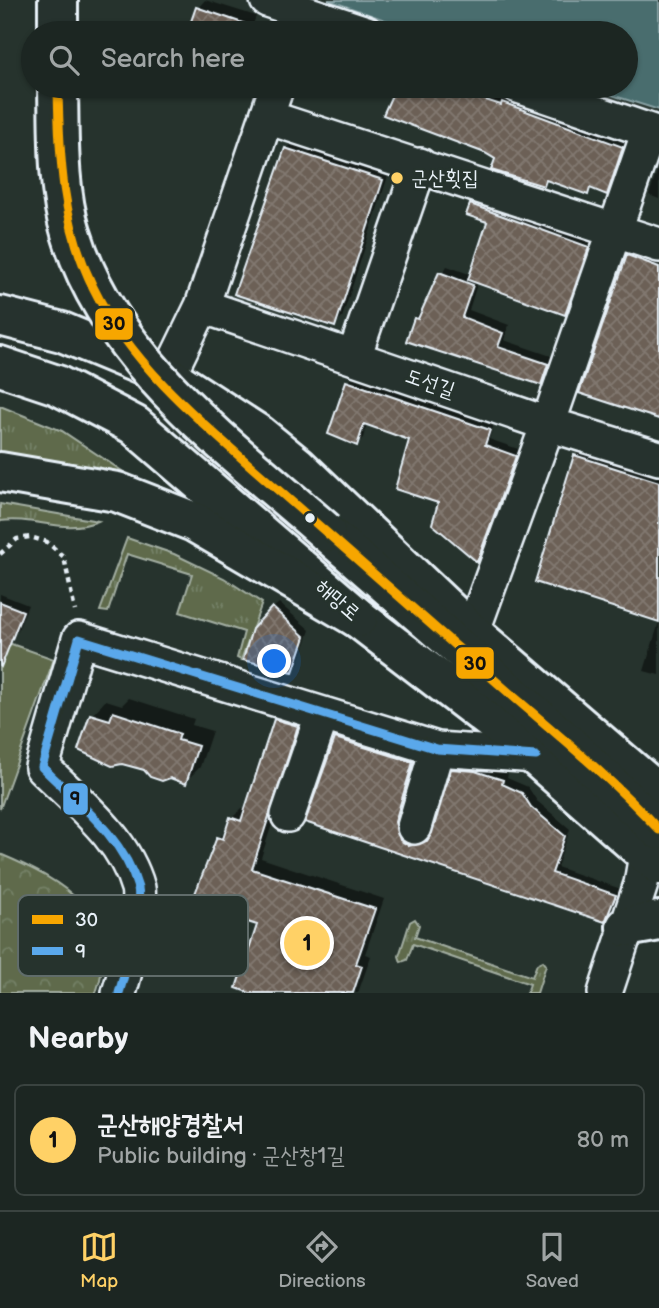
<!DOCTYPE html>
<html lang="en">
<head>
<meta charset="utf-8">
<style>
  body { margin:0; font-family:"Balsamiq Sans","Poor Story",sans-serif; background:#29322f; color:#f1f3f6 }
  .you { position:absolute; left:275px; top:662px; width:24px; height:24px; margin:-18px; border:5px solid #fff; border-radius:50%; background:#1a73e8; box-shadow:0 0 0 10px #1a73e833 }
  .badge { display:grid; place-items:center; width:46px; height:46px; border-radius:50%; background:#ffd166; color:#111; font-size:23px; font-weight:700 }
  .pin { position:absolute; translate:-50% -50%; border:4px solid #fff; box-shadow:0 2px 7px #0006 }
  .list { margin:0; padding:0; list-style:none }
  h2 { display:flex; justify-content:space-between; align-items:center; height:91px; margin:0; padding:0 28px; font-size:30px }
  h2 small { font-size:23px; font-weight:400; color:#a0a5a5 }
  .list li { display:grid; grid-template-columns:46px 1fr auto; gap:21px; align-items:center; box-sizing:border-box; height:112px; margin:0 14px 14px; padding:0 14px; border:2px solid #3a4340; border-radius:10px }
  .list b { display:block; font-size:26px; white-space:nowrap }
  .list p { margin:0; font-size:23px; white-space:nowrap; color:#a0a5a5 }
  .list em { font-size:23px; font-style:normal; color:#a0a5a5 }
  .icon { flex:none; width:38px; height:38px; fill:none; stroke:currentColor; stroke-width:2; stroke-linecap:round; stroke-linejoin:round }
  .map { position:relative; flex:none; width:659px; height:993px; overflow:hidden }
  .search { position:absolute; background:#1c2622; box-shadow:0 2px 5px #0004; left:21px; right:21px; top:21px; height:77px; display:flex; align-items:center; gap:18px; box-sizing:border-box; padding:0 24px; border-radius:38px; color:#a0a5a5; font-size:26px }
  .sheet { height:217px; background:#1c2622 }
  nav { display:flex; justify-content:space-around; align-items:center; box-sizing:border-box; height:98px; border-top:2px solid #3a4340; background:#1c2622; font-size:19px; color:#a0a5a5 }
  nav a { display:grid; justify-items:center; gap:4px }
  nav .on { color:#ffd166 }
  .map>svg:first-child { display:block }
</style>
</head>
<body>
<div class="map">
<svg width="659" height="993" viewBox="0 0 659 993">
  <defs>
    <pattern id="grass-tufts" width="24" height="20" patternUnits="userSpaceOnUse" patternTransform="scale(1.75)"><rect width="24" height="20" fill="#5e6b4c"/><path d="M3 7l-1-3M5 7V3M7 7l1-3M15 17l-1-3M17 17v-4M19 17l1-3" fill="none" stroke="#758167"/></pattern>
    <pattern id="forest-crowns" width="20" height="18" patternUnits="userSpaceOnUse" patternTransform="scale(1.75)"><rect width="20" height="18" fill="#5e6b4c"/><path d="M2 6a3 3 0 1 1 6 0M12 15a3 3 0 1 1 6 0" fill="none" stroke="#758167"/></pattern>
    <pattern id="building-cross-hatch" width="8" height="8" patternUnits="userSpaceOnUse" patternTransform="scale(1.75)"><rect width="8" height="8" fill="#6c6157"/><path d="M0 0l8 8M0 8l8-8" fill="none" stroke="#817870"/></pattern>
  </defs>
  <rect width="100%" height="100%" fill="#26332d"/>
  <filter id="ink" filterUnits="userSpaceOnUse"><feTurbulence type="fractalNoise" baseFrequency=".0143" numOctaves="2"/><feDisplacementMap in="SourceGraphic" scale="14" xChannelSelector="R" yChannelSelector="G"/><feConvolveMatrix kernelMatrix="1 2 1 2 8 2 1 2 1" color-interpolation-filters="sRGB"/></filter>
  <g filter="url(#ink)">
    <path fill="url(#grass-tufts)" stroke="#a3aea2" stroke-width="2" d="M0 406 62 431 137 481 0 456Z
      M0 504 98 521C64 535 35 516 0 521Z
      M127 538 174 554 224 578 262 603 241 660 237 658 244 632 180 612 192 574 127 554 108 612 100 611Z
      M415 919 419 925 415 937 532 977 537 964 543 961 546 965 537 993H527L530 984 413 944 407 960 401 962 399 956 410 922Z"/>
    <path fill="url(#forest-crowns)" stroke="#a3aea2" stroke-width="2" d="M0 854C62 880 124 915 96 993H0Z"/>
    <path fill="#5e6b4c" stroke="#a3aea2" stroke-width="2" d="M0 640 54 659 0 809Z"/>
    <path fill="#496d6e" stroke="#89a2a5" stroke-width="2" d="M328 0H659V110L583 86H626V33H422Z"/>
    <path fill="#0007" d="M205 0 256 16 250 33H189L198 8Z
      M398 86H471L630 139 614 185 606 193 593 187 588 193 548 179 544 184 486 151 385 114Z
      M293 142 389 173 342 318 335 325 286 149Z
      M659 166V199L649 195Z
      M480 196 596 239 573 305 565 313 478 281 469 310 509 325 504 340 554 357 548 376 541 383 415 319 447 266 472 275 490 220 468 214 471 204Z
      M637 247 659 255V420L581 392 628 256Z
      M353 377 494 424 489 439 521 450 483 555 477 560 411 439 367 423 363 438 357 444 348 382Z
      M586 445 659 469V621L575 456Z
      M0 594 28 605 18 630 12 635 0 631Z
      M279 603 310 630 298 664 292 670 273 608Z
      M659 622V675L644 671Z
      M129 698 194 719 192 725 212 731 200 767 185 782 92 715 106 700 122 705Z
      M286 710 307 716 261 858 384 899 365 954 371 956 358 993H256L259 924 219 838 229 828 232 818 242 808 246 809 276 720Z
      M342 732 418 756 415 840H427L434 834 453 770 459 764 482 766 508 774 507 778 528 787 537 801 570 829 557 867 621 889 611 913 605 920 308 821 336 739Z"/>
    <path fill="url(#building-cross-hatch)" stroke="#e8f1f8" stroke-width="2" d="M196 7 263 30 262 33H187Z
      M396 86H442L501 105 502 102 623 147 607 195 590 188 588 195 546 180 544 186 491 170 495 159 485 153 383 115Z
      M285 148 383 180 335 327 234 294Z
      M470 204 589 247 565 315 468 280 487 222 466 215Z
      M627 255 659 267V419L579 393Z
      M439 272 473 285 462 317 503 333 498 347 548 364 541 385 406 341 414 318 418 319Z
      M346 381 490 430 485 445 516 456 477 562 432 524 438 503 395 489 409 440 364 424 357 446 328 434Z
      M574 455 659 482V622L535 582Z
      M0 602 23 611 1 667 0 666Z
      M272 607 305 637 293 672 243 660 252 629Z
      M113 712 180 734 178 740 198 746 186 784 170 778 162 781 150 777 144 770 122 764 112 766 78 750 90 714 110 720Z
      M274 719 298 726 252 869 375 909 356 964 362 966 353 993H250L236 988 257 925 191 904 217 837 223 839 230 817 241 821Z
      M335 738 413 762 395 822 400 840 409 846 427 841 432 833 451 769 475 771 503 780 502 784 522 793 531 807 565 836 552 873 616 895 605 922 305 822Z"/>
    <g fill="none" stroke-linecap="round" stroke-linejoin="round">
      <defs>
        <path id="minor" d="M267 0 366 33
          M518 86 659 134
          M267 117 659 245
          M202 306 548 424 659 458
          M354 357 420 165
          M168 376 202 306 277 86
          M472 633 548 424 649 131
          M288 815 322 715
          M414 827 437 749
          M119 993C125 974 142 905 138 888 124 837 77 802 42 767L79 639 437 749 536 756
          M605 993 641 884 650 830"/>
        <path id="major" d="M0 316 62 332 168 376 259 435 297 466 472 633 659 794
          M0 366 57 385 134 425 358 618 517 740 659 865
          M626 927 659 921"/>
        <path id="highway" d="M58 0V33
          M0 472 117 492 194 522 358 618
          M326 532 560 736 659 830"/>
      </defs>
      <use href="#minor" stroke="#e8f1f8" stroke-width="38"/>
      <use href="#major" stroke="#e8f1f8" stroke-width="44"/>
      <use href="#highway" stroke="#e8f1f8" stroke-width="44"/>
      <path stroke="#e8f1f8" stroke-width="4.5" stroke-dasharray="5 5" stroke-linecap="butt" d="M0 554 17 539 30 537 47 542 64 557 75 611"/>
      <use href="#minor" stroke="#26332d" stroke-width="33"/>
      <use href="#major" stroke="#26332d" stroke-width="38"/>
      <use href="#highway" stroke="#26332d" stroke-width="38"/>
      <defs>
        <path id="highway-bridge" d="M58 86C59 133 57 188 71 233 109 361 231 448 326 532"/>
      </defs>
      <use href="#highway-bridge" stroke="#e8f1f8" stroke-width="44" stroke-linecap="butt"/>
      <use href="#highway-bridge" stroke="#26332d" stroke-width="38"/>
      <defs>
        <path id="bus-1" d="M58 86C59 155 62 224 93 287 132 368 210 430 277 489 353 556 430 623 507 691 558 735 613 780 659 830"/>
        <path id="bus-2" d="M119 993C125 974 142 905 138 888 124 837 77 802 42 767L79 639 437 749 536 756"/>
      </defs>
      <use href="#bus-1" stroke="#26332d" stroke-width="14"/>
      <use href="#bus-2" stroke="#26332d" stroke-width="14"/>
      <use href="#bus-1" stroke="#f7a600" stroke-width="9"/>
      <use href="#bus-2" stroke="#5aa8eb" stroke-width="9"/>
    </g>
  </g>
  <circle fill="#ffd166" stroke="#26332d" stroke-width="2.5" cx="397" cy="178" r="7"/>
  <circle fill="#e8f1f8" stroke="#26332d" stroke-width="2.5" cx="310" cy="518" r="6"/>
  <g text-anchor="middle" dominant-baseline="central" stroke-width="5" stroke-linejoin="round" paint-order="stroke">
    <g font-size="21" fill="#e8f1f8" stroke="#26332d" text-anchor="start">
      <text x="411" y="178">군산횟집</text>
    </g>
    <g font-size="21" fill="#e8f1f8" stroke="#26332d">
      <text transform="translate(430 383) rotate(19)">도선길</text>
      <text transform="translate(338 600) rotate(41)">해망로</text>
    </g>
  </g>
  <rect x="18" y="895" width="230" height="81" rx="10" fill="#26332d" stroke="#606c6a" stroke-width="2"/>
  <rect x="32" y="915" width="31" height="9" fill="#f7a600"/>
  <rect x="32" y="947" width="31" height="8" fill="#5aa8eb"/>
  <g font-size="19" fill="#e8f1f8">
    <text x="75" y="926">30</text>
    <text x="75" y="958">9</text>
  </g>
  <g stroke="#26332d" stroke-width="2.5">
    <rect x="94" y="307" width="40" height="34" rx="7" fill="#f7a600"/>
    <rect x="455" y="646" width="40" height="34" rx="7" fill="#f7a600"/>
    <rect x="62" y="782" width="27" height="34" rx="7" fill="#5aa8eb"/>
  </g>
  <g font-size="19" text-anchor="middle" font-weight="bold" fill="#111">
    <text x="114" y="330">30</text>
    <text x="475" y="670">30</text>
    <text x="75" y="805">9</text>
  </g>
</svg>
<div class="you"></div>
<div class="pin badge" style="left:307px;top:943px">1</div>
<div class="search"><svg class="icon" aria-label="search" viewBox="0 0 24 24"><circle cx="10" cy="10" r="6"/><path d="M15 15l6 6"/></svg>Search here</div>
</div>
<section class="sheet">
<h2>Nearby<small></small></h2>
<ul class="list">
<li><span class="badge">1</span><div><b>군산해양경찰서</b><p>Public building · 군산창1길</p></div><em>80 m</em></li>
</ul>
</section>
<nav>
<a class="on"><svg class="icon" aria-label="map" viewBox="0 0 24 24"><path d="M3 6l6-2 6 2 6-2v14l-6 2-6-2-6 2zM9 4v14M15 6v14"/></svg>Map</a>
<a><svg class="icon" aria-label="directions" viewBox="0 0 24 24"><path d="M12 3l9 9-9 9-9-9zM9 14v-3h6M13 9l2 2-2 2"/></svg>Directions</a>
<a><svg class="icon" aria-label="saved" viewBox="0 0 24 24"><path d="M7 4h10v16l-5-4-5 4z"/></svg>Saved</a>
</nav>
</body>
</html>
